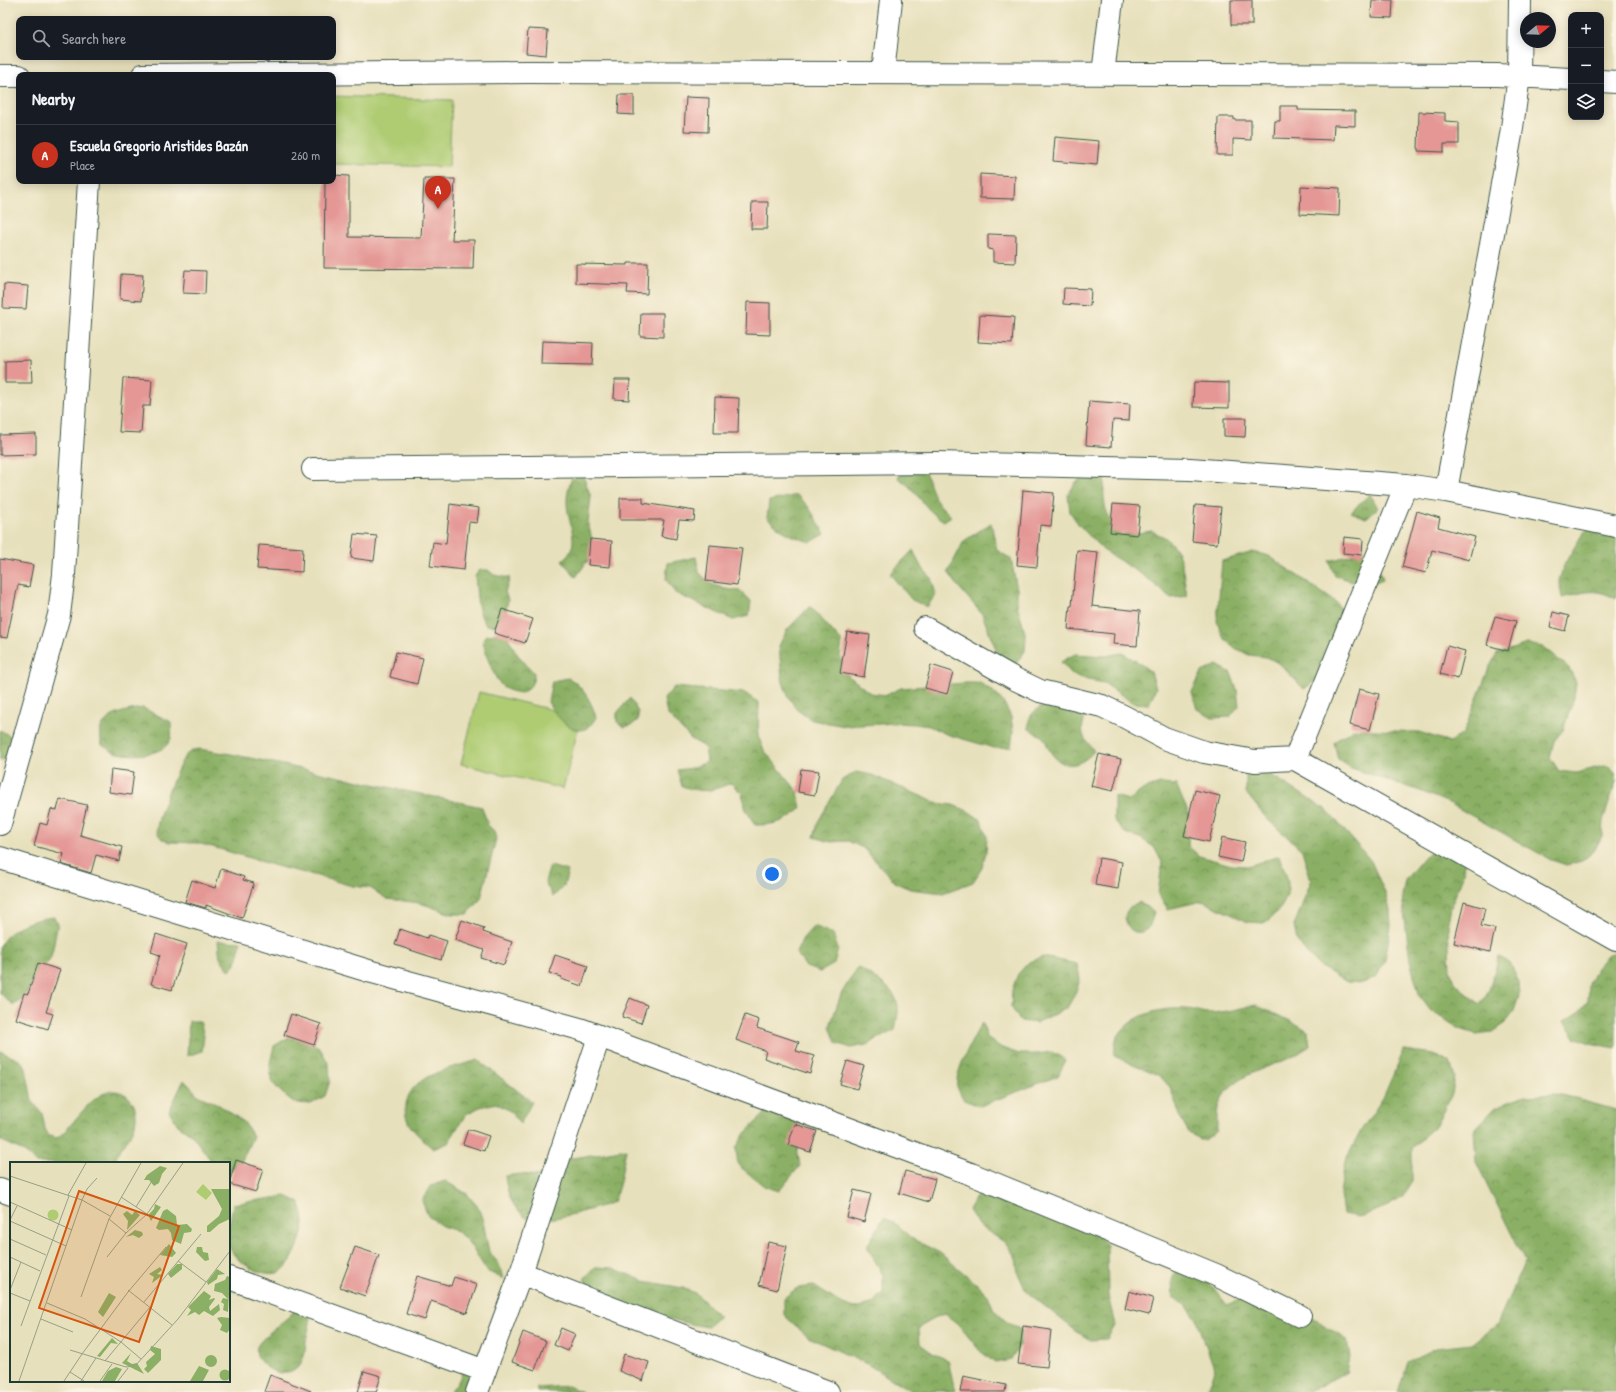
<!DOCTYPE html>
<html lang="en">
<head>
<meta charset="utf-8">
<style>
  body { margin:0; font-family:"Patrick Hand",sans-serif; background:#20242c; color:#f1f3f6 }
  .controls { position:absolute; right:12px; top:12px; display:grid; overflow:hidden; border-radius:8px; box-shadow:0 2px 10px #0003 }
  .controls button { width:36px; height:36px; display:grid; place-items:center; padding:0; border:0; border-bottom:1px solid #363941; background:#171b24; color:#f1f3f6; font:20px sans-serif }
  .compass { position:absolute; left:1520px; top:12px; width:36px; height:36px; border-radius:50%; background:#171b24; box-shadow:0 2px 10px #0003; rotate:71deg }
  .you { position:absolute; left:772px; top:874px; width:14px; height:14px; margin:-10px; border:3px solid #fff; border-radius:50%; background:#1a73e8; box-shadow:0 0 0 6px #1a73e833 }
  .badge { display:grid; place-items:center; width:26px; height:26px; border-radius:50%; background:#c8321e; color:#fff; font-size:13px; font-weight:700 }
  .pin { position:absolute; translate:-50% -33px; filter:drop-shadow(0 1px 2px #0008) }
  .pin::after { content:''; position:absolute; top:21px; width:14px; height:12px; background:inherit; clip-path:polygon(0 0,100% 0,50% 100%) }
  .list { margin:0; padding:0; list-style:none }
  h2 { display:flex; justify-content:space-between; align-items:center; height:52px; margin:0; padding:0 16px; font-size:17px }
  h2 small { font-size:13px; font-weight:400; color:#9ea1a6 }
  .list li { display:grid; grid-template-columns:26px 1fr auto; gap:12px; align-items:center; box-sizing:border-box; height:60px; padding:0 16px; border-top:1px solid #363941 }
  .list b { display:block; font-size:15px; white-space:nowrap }
  .list p { margin:0; font-size:13px; white-space:nowrap; color:#9ea1a6 }
  .list em { font-size:13px; font-style:normal; color:#9ea1a6 }
  .icon { flex:none; width:22px; height:22px; fill:none; stroke:currentColor; stroke-width:2; stroke-linecap:round; stroke-linejoin:round }
  .map { position:relative; flex:none; width:1616px; height:1392px; overflow:hidden }
  .search { position:absolute; background:#171b24; box-shadow:0 2px 10px #0003; left:16px; top:16px; width:320px; height:44px; display:flex; align-items:center; gap:10px; box-sizing:border-box; padding:0 14px; border-radius:8px; color:#9ea1a6; font-size:15px }
  .panel { position:absolute; background:#171b24; box-shadow:0 2px 10px #0003; left:16px; top:72px; width:320px; height:112px; border-radius:8px }
  .map>svg:first-child { display:block }
</style>
</head>
<body>
<div class="map">
<svg width="1616" height="1392" viewBox="0 0 1616 1392">
  <defs>
    <pattern id="forest-crowns" width="20" height="18" patternUnits="userSpaceOnUse"><rect width="20" height="18" fill="#8bb065"/><path d="M2 6a3 3 0 1 1 6 0M12 15a3 3 0 1 1 6 0" fill="none" stroke="#719054"/></pattern>
  </defs>
  <rect width="100%" height="100%" fill="#fcf5e5"/>
  <filter id="ink" filterUnits="userSpaceOnUse"><feTurbulence type="fractalNoise" baseFrequency=".025" numOctaves="2"/><feDisplacementMap in="SourceGraphic" scale="8" xChannelSelector="R" yChannelSelector="G"/><feConvolveMatrix kernelMatrix="1 2 1 2 8 2 1 2 1" color-interpolation-filters="sRGB"/></filter>
  <filter id="wash" filterUnits="userSpaceOnUse"><feTurbulence type="fractalNoise" baseFrequency=".012" numOctaves="4" result="noise"/><feDisplacementMap in="SourceGraphic" scale="16" xChannelSelector="R" yChannelSelector="G"/><feGaussianBlur stdDeviation="0.9" result="paint"/><feColorMatrix in="noise" values="0 0 0 0 0 0 0 0 0 0 0 0 0 0 0 0 0 1.4 0 .05"/><feComposite in="paint" operator="in"/></filter>
  <g filter="url(#wash)">
    <rect width="100%" height="100%" fill="#e7e0bc"/>
    <path fill="#afcc73" stroke="#678454" d="M333 96 452 100 449 167 333 164Z
      M479 692 581 717 563 789 461 764Z"/>
    <path fill="url(#forest-crowns)" stroke="#55764c" d="M922 464 935 498 940 505 951 516 944 521C923 510 917 488 898 478L901 470Z
      M579 471 584 478 591 497 588 523 594 548 591 556 576 577 562 561C584 545 566 522 567 500 567 491 570 483 573 475Z
      M1089 471 1105 476C1102 502 1104 514 1121 535L1152 531 1166 538 1177 550 1182 565 1187 596 1171 598 1144 576 1103 550 1079 525 1070 512 1068 495 1076 482Z
      M1370 494 1378 508 1366 518 1351 512Z
      M797 495 808 506 825 534 811 542C792 537 781 531 767 518L769 501Z
      M991 523 997 550 1011 559 1017 589V605L1026 636 1025 651 1016 664 1000 660 982 614 958 586 948 572 964 541Z
      M1597 523 1616 527V599C1596 587 1583 592 1562 598L1559 580 1565 563 1583 533Z
      M913 550 920 565 931 578 936 594 927 607 912 600 890 574Z
      M1367 551 1377 564 1383 579 1368 585 1335 576 1329 561Z
      M1253 552 1269 556 1337 603 1346 618 1318 679 1304 689 1280 664 1267 657 1249 655 1235 648 1223 637 1217 621 1222 561Z
      M696 557 699 572 709 583 725 589 741 591 751 601 749 616 733 620 675 593 666 579 668 563Z
      M480 570H488L494 575 510 578 505 592 508 600 505 615 501 622 494 626 486 625C476 611 477 593 475 576Z
      M810 606 842 642 840 657 845 673 870 693 886 695 901 688 965 683H980L994 692 1004 703 1011 717 1013 732 1011 747 994 748 946 734 929 726 914 724 896 723 845 726 812 720 797 710 788 696 782 679 779 646 787 630Z
      M505 633 517 654 534 673C534 684 530 688 521 693 515 692 508 691 503 687 494 679 485 653 483 641L487 635Z
      M1527 644 1543 647 1569 668 1576 682 1574 698 1563 730 1554 741 1550 757 1559 771 1576 773 1607 765 1616 774V782L1603 821 1602 836 1594 851 1582 861 1567 865 1551 860 1449 803 1420 791 1351 768 1338 759 1334 742 1353 729 1419 732 1450 742 1463 734 1489 668 1497 654Z
      M1122 653 1138 662 1151 672 1156 688 1149 704 1133 703 1104 683 1088 680 1072 674 1061 662 1075 654 1106 656Z
      M1217 665 1231 673 1237 690 1239 706 1229 717 1212 718 1197 709 1192 692 1202 672Z
      M568 678C582 684 592 703 596 717 581 746 558 720 548 702L552 681Z
      M674 687 745 693 759 703 758 736 764 750 798 792 801 809C785 822 775 825 755 825L746 810 742 794 731 783C710 792 703 793 682 786L677 770 692 768 707 762 705 747 691 739 667 714 664 699Z
      M630 698 638 712V720L632 725 624 727 617 722V713Z
      M1044 706 1078 711 1085 715C1080 735 1082 735 1094 751 1081 767 1062 771 1050 751 1047 747 1046 740 1043 737 1039 734 1033 732 1029 729 1027 717 1033 710 1044 706Z
      M143 708 171 722C171 726 172 733 171 738 165 757 130 757 114 752 110 750 105 746 101 744 101 739 100 732 101 728 107 713 130 710 143 708Z
      M0 730 10 736 25 741 18 756 0 761Z
      M198 749 231 754 482 807 488 825 494 831 496 839 481 898 476 905 470 910 469 914H452L420 903 387 899 370 888 352 886 318 876 283 868 213 847 197 843 170 842 162 839C160 837 158 834 157 831 155 821 178 766 185 756 189 752 193 750 198 749Z
      M1263 770 1327 810 1371 861 1385 893 1390 910 1391 926 1385 960 1377 976 1363 983 1347 982 1319 966 1307 954 1297 941 1294 926 1311 881 1302 850 1267 819 1246 793V776Z
      M856 772 872 775 937 803 953 805 968 811 981 820 987 836 986 852 982 868 973 882 943 893 910 889 896 883 863 848 848 841 831 842 814 837 818 822 842 780Z
      M1160 784 1176 785 1189 814 1188 846 1199 856 1231 865 1248 866 1279 856C1282 864 1288 876 1288 885 1288 903 1277 914 1264 923L1248 922 1202 901 1168 909 1158 895 1162 862 1154 847 1140 838 1125 833 1114 820V796L1129 800 1144 789Z
      M1440 848 1465 863 1462 878 1451 907 1448 923 1450 970 1456 984 1480 1004 1489 990 1499 956 1512 966 1518 981 1519 996 1514 1011 1505 1023 1492 1032 1476 1034 1460 1029 1431 1011 1420 997 1410 961 1402 896 1405 880 1425 856Z
      M550 866 568 871 564 886 553 897 545 882Z
      M1139 902 1154 912C1150 926 1150 932 1134 933 1121 920 1122 910 1139 902Z
      M54 917 58 924 51 957 21 1000 14 1005 7 1000 0 993C0 984 0 953 0 947 8 926 35 919 54 917Z
      M814 926 833 934 838 949 834 964 820 972 806 967 796 953 803 938Z
      M218 941 241 942 238 958 230 971 220 958Z
      M1616 952V1048L1590 1043 1575 1037 1564 1021 1578 1013 1588 1001 1589 984 1596 968 1607 955Z
      M1043 957 1077 964 1080 979 1075 994 1067 1008 1036 1023 1021 1021 1011 1007 1012 990 1018 974 1029 962Z
      M858 967C870 975 891 986 896 999 900 1008 897 1021 895 1030L866 1045 851 1048 836 1043 830 1026 841 994Z
      M1256 1005C1273 1014 1292 1020 1308 1031L1310 1046C1305 1049 1299 1053 1294 1056 1271 1067 1232 1075 1221 1100 1216 1109 1217 1121 1217 1131L1205 1141 1190 1134 1182 1121 1170 1087 1159 1075 1114 1056C1115 1051 1114 1043 1117 1038 1130 1014 1162 1007 1187 1009 1194 1009 1201 1013 1208 1013 1224 1013 1240 1008 1256 1005Z
      M189 1021H200L204 1036 202 1051 187 1056Z
      M982 1023 988 1039 1002 1048 1019 1054H1036L1052 1052 1066 1060 1058 1076 980 1106 964 1100C961 1095 958 1090 957 1086 954 1073 975 1034 982 1023Z
      M291 1036 309 1040 321 1050 329 1065 330 1081 325 1096 311 1104 295 1103 282 1093 271 1081 270 1063 274 1046Z
      M1404 1050 1434 1054 1450 1062 1455 1077 1452 1094 1435 1127 1412 1148V1182L1402 1198 1388 1206 1359 1217 1343 1214 1340 1194 1345 1161 1362 1129 1383 1098Z
      M0 1051 21 1061 26 1068 32 1101 42 1113 45 1129 49 1136 57 1138C75 1126 99 1077 126 1095 133 1100 137 1110 136 1119 135 1136 117 1147 115 1163H36C28 1151 12 1146 0 1140Z
      M478 1060 532 1102 520 1124 510 1111 496 1103 480 1107 466 1114 448 1143 433 1149C426 1142 417 1135 411 1127 406 1120 404 1111 406 1104 412 1073 453 1068 478 1060Z
      M184 1080 199 1096 216 1103 244 1122 253 1136 239 1167 229 1171V1163H213L191 1134 178 1125 169 1111Z
      M1558 1094 1616 1110V1392H1398L1408 1362 1436 1348 1471 1344 1497 1324 1525 1261 1476 1162 1474 1130 1496 1107 1525 1096Z
      M770 1109 799 1121 795 1136 800 1166 779 1191 764 1186 738 1165 736 1148 745 1133Z
      M626 1149 620 1182 614 1202C596 1208 544 1225 527 1218 524 1217 522 1214 520 1212 509 1202 507 1190 505 1176L521 1174 536 1176 550 1170 562 1160Z
      M445 1181 467 1194 478 1207 483 1221 489 1252 499 1264 503 1279 487 1271 469 1243 457 1231 442 1226 428 1216 422 1201 430 1186Z
      M1008 1192 1096 1233 1107 1245 1108 1295 1115 1326 1107 1339 1090 1340 1076 1331 1037 1300 1025 1289 1018 1273 1016 1258 1006 1243 978 1225 969 1210 977 1195Z
      M286 1196 300 1203C301 1208 304 1215 304 1221 304 1234 292 1269 277 1273 262 1277 231 1261 229 1244 227 1231 231 1217 233 1204Z
      M884 1217 899 1226 911 1238 940 1253 977 1284 988 1295 994 1310 1007 1322 1021 1330 1019 1346 1011 1360 995 1363 980 1351 958 1324 945 1314 931 1319 919 1329 920 1344 934 1354 948 1360 955 1391H911L867 1364 808 1337 784 1315V1298L797 1288 814 1286 840 1303 855 1308 872 1304 883 1292V1275L867 1246Z
      M1178 1265 1208 1281 1227 1305 1242 1299 1290 1307 1320 1322 1347 1340 1350 1357 1347 1372 1308 1392H1206L1215 1371 1197 1319 1187 1306 1173 1298 1172 1280Z
      M595 1267 613 1268 644 1281 683 1288 697 1294 719 1316 708 1327 690 1324 660 1316 594 1292 584 1279Z
      M295 1310 310 1317C311 1326 307 1332 306 1341 305 1346 306 1351 304 1356 293 1391 251 1365 257 1347 261 1337 286 1321 295 1310Z
      M459 1349 467 1362 478 1392H450L459 1380 462 1372 456 1367 430 1366 435 1358Z
      M568 1386 582 1392H537V1388Z"/>
    <g id="blocks">
      <path fill="#e49795" d="M1231 0H1252V25H1231Z
        M1372 0H1393L1392 18 1371 17Z
        M528 29 548 30 546 55 526 53Z
        M619 95H634V115L618 114Z
        M686 97 709 98 708 132 684 131Z
        M1280 106H1298V110L1355 111V126L1334 125 1333 140 1274 138 1275 121H1280Z
        M1419 112 1445 113V121L1459 122V144H1444V152L1418 151Z
        M1218 117H1234V120H1251V140L1233 139V155H1217Z
        M1055 137 1099 141 1097 165 1053 161Z
        M980 174 1015 176 1014 199 980 198Z
        M333 175 349 176V237L421 238 424 179H455L452 240H474L473 269 324 268 325 181H333Z
        M1301 186 1340 188 1339 216 1300 214Z
        M752 202H768L767 229H751Z
        M988 234 1016 235 1015 263 993 262V250L988 249Z
        M628 263H648L647 294 627 293 628 285 576 283V264L628 265Z
        M185 270 206 271 205 294 183 293Z
        M121 274 143 275 141 301 120 299Z
        M4 284 28 286 26 309 3 308Z
        M1064 288 1091 289 1090 306 1063 304Z
        M747 302 770 303V335L746 334Z
        M641 313H663V337L640 336Z
        M980 315 1014 317 1012 344 978 342Z
        M542 341 593 343 592 365 541 364Z
        M31 360 32 383H5V361Z
        M123 378 152 380 150 406H143L141 433 119 432Z
        M615 380H630L629 400 614 399Z
        M1194 382 1229 383V408L1193 407Z
        M715 397 739 398 738 433H714Z
        M1089 401 1130 404 1129 421 1113 420 1111 447 1086 445Z
        M1224 418H1246L1245 437 1224 436Z
        M36 434V454L0 455V435Z
        M1023 490 1054 493 1051 526 1040 525 1037 567 1017 565Z
        M620 498H643V503L695 511 694 521 679 520 676 539 661 536 664 520H620Z
        M450 504 479 508 477 523 469 522 464 570 430 566 433 542 446 544Z
        M1113 504 1140 506 1137 535 1110 532Z
        M1195 505 1221 507 1217 544 1192 541Z
        M1417 511 1440 518 1438 527 1475 537 1469 560 1432 550 1426 573 1402 567Z
        M354 534 377 536 374 561 351 558Z
        M1344 537 1363 539 1362 555 1343 553Z
        M590 539 612 541 610 567 588 565Z
        M259 545 303 548 302 572 257 569Z
        M710 545 742 548 737 585 706 581Z
        M1077 550 1098 552 1092 606 1140 611 1137 646 1113 644 1114 634 1068 629 1070 606H1072Z
        M0 559 33 565 29 587 18 585 7 638 0 637Z
        M502 609 533 619 525 643 494 633Z
        M1553 612 1569 616 1565 631 1550 627Z
        M1495 616 1516 621 1508 651 1487 645Z
        M847 632 870 635 864 677 840 673Z
        M1447 646 1465 651 1458 679 1440 674Z
        M396 652 423 658 417 684 390 677Z
        M931 665 953 672 947 694 925 688Z
        M1359 689 1379 694 1370 730 1350 725Z
        M1099 754 1121 759 1113 791 1091 786Z
        M111 769 134 772 131 795 109 792Z
        M801 769 819 771 815 795 798 792Z
        M1195 790 1220 796 1209 842 1184 836Z
        M60 799 87 805 80 835 122 847 119 861 96 855 91 873 61 864 64 854 34 846 40 823 47 825 51 809 57 810Z
        M1222 837 1245 842 1241 862 1218 857Z
        M1099 858 1122 862 1118 889 1095 885Z
        M221 869 244 877 243 880 254 883 242 918 206 905V908L185 902 192 880 215 888Z
        M1464 902 1485 908 1481 926 1495 929 1490 952 1454 943Z
        M462 920 484 928 483 932 512 942 504 965 481 958 484 950 455 940Z
        M400 929 427 938 428 935 447 941 441 960 395 945Z
        M156 934 187 944 172 990 151 984 160 955 151 952Z
        M555 955 588 966 582 986 561 979 562 977 549 973Z
        M38 963 60 970 46 1012 53 1014 48 1029 16 1019 24 993 28 994Z
        M630 998 647 1005 641 1023 622 1017Z
        M291 1014 321 1024 314 1045 284 1035Z
        M745 1015 759 1020 757 1028 799 1042 796 1051 814 1056 810 1074 764 1058 766 1051 736 1040Z
        M847 1061 864 1066 857 1089 840 1084Z
        M795 1124 817 1131 810 1152 788 1145Z
        M468 1129 489 1136 484 1151 463 1144Z
        M236 1160 263 1169 256 1192 229 1184Z
        M905 1171 935 1179 929 1202 899 1193Z
        M854 1190 871 1194 864 1222 847 1217Z
        M768 1242 787 1246 777 1290 759 1285Z
        M355 1247 379 1255 365 1296 340 1287Z
        M417 1276 451 1286 454 1277 477 1285 467 1313 431 1301 425 1320 406 1314Z
        M1129 1291 1153 1298 1149 1315 1125 1309Z
        M1023 1326 1051 1330 1047 1367 1018 1364Z
        M561 1328 575 1334 568 1351 554 1345Z
        M523 1332 546 1341 535 1370 512 1362Z
        M624 1354 649 1362 643 1381 619 1371Z
        M364 1371 381 1376 376 1392H358Z
        M270 1375 311 1391V1392H264Z
        M963 1376 1006 1385 1005 1392H960Z"/>
    </g>
  </g>
  <g filter="url(#ink)">
    <use href="#blocks" fill-opacity="0" stroke="#3d5548" stroke-width="1"/>
    <g fill="none" stroke-linecap="round" stroke-linejoin="round">
      <defs>
        <path id="minor" d="M883 73 891 0
          M1103 74 1112 0
          M143 75 526 72 1497 75 1571 79
          M0 76H19
          M1601 81 1616 82
          M313 469 936 463 1190 469 1406 485 1446 491 1616 526
          M1406 485 1295 759 1616 940
          M1446 491 1511 135 1519 76 1520 0
          M925 628 1015 679 1040 691 1102 706 1125 717 1164 738 1204 752 1255 761 1295 759
          M0 824 59 615 64 574 89 181
          M0 858 372 972 580 1029 971 1174 1216 1275 1300 1316
          M0 1190 11 1194
          M521 1273 828 1392
          M229 1278 485 1371
          M477 1392 521 1273 599 1037"/>
      </defs>
      <use href="#minor" stroke="#3d5548" stroke-width="24"/>
      <use href="#minor" stroke="#fff" stroke-width="22"/>
    </g>
  </g>
  <g transform="translate(10 1162)">
    <rect width="220" height="220" fill="#e7e0bc"/>
    <path d="M193 22 202 31 196 38 186 30ZM37.5 53a5.5 5.5 0 1 1 11 0a5.5 5.5 0 1 1-11 0Z" fill="#afcc73"/>
    <path d="M150 4 157 6 152 12 149 21 144 24 139 18H134L137 13ZM201 27H220V57L209 62 200 70H197V64L209 54 212 47ZM145 42 151 45 141 59 138 53 144 47ZM157 47 166 54 167 63 177 62 182 67 181 70 174 71 171 82 162 78 161 71 158 67 149 68 146 66 153 49ZM117 49 122 53 125 49 130 53 117 68 118 59 113 52ZM125 68 132 70 133 73 129 76 123 73 116 75ZM159 82 166 91 162 95 150 93ZM187 85H192L193 90 198 91 199 98 195 99 186 90ZM167 102H172V107L161 116 158 112ZM150 105 152 108 147 112 153 113 142 121 144 115 139 112ZM207 107 215 112 208 113 207 117 198 123 197 120ZM217 114 220 115 218 150 213 148 214 142 211 140 213 136 218 137 212 131 204 129 205 122 215 118ZM194 129 201 134 199 138 204 136 205 137 199 145 200 149 209 142 210 148 203 154 194 149 189 153 185 150 177 154 181 148 178 145ZM99 131 106 135 93 155 88 150ZM211 155 220 156V167L217 171 210 168 212 163 207 156ZM102 176 108 182 101 181 90 195 87 194ZM141 184 151 187V198L138 211 134 207 137 204 136 200 145 192 140 188ZM121 191 117 199 122 202 127 201 134 212 112 201ZM195 199a6 6 0 1 1 12 0a6 6 0 1 1-12 0ZM189 204 199 208 193 219H180ZM106 205 112 207 105 219H92L98 209ZM209.5 213a5.5 5.5 0 1 1 11 0a5.5 5.5 0 1 1-11 0Z" fill="#8bb065"/>
    <path fill="none" stroke="#979f86" stroke-width="1" d="M0 14 72 38 100 54M58 33 76 1M111 35 137 52M0 40 62 68M126 45 145 14M99 57 116 71 137 52 173 1M0 58 7 44M0 59 56 84M0 77 36 93M0 95 30 109M97 95 116 71M168 99 196 120M0 128 11 100M118 128 162 163M0 131 20 139M71 135 99 57 131 1M134 140 191 72M37 141 75 157 111 180 131 197M31 157 63 170M11 164 59 34M60 188 116 205 125 204 168 157 220 89M72 192 118 130 156 85M95 199 140 145M60 210 74 219M9 219 72 38 77 27 87 16M54 219 72 192M71 219 86 196M90 219 102 202M108 219 118 206"/>
    <path fill="#d45610" fill-opacity="0.15" stroke="#d45610" stroke-width="2" d="M69 29 169 64 129 180 29 146Z"/>
    <rect width="220" height="220" fill="none" stroke="#1f3d34" stroke-width="2"/>
  </g>
</svg>
<div class="controls">
<button>+</button>
<button>−</button>
<button><svg class="icon" aria-label="layers" viewBox="0 0 24 24"><path d="M12 4l9 5-9 5-9-5zM3 14l9 5 9-5"/></svg></button>
</div>
<svg class="compass" viewBox="-18 -18 36 36"><path d="M0-13l5 13h-10z" fill="#e53935"/><path d="M0 13l5-13h-10z" fill="#9ea1a6"/></svg>
<div class="you"></div>
<div class="pin badge" style="left:438px;top:209px">A</div>
<div class="search"><svg class="icon" aria-label="search" viewBox="0 0 24 24"><circle cx="10" cy="10" r="6"/><path d="M15 15l6 6"/></svg>Search here</div>
<section class="panel">
<h2>Nearby<small></small></h2>
<ul class="list">
<li><span class="badge">A</span><div><b>Escuela Gregorio Aristides Bazán</b><p>Place</p></div><em>260 m</em></li>
</ul>
</section>
</div>
</body>
</html>
